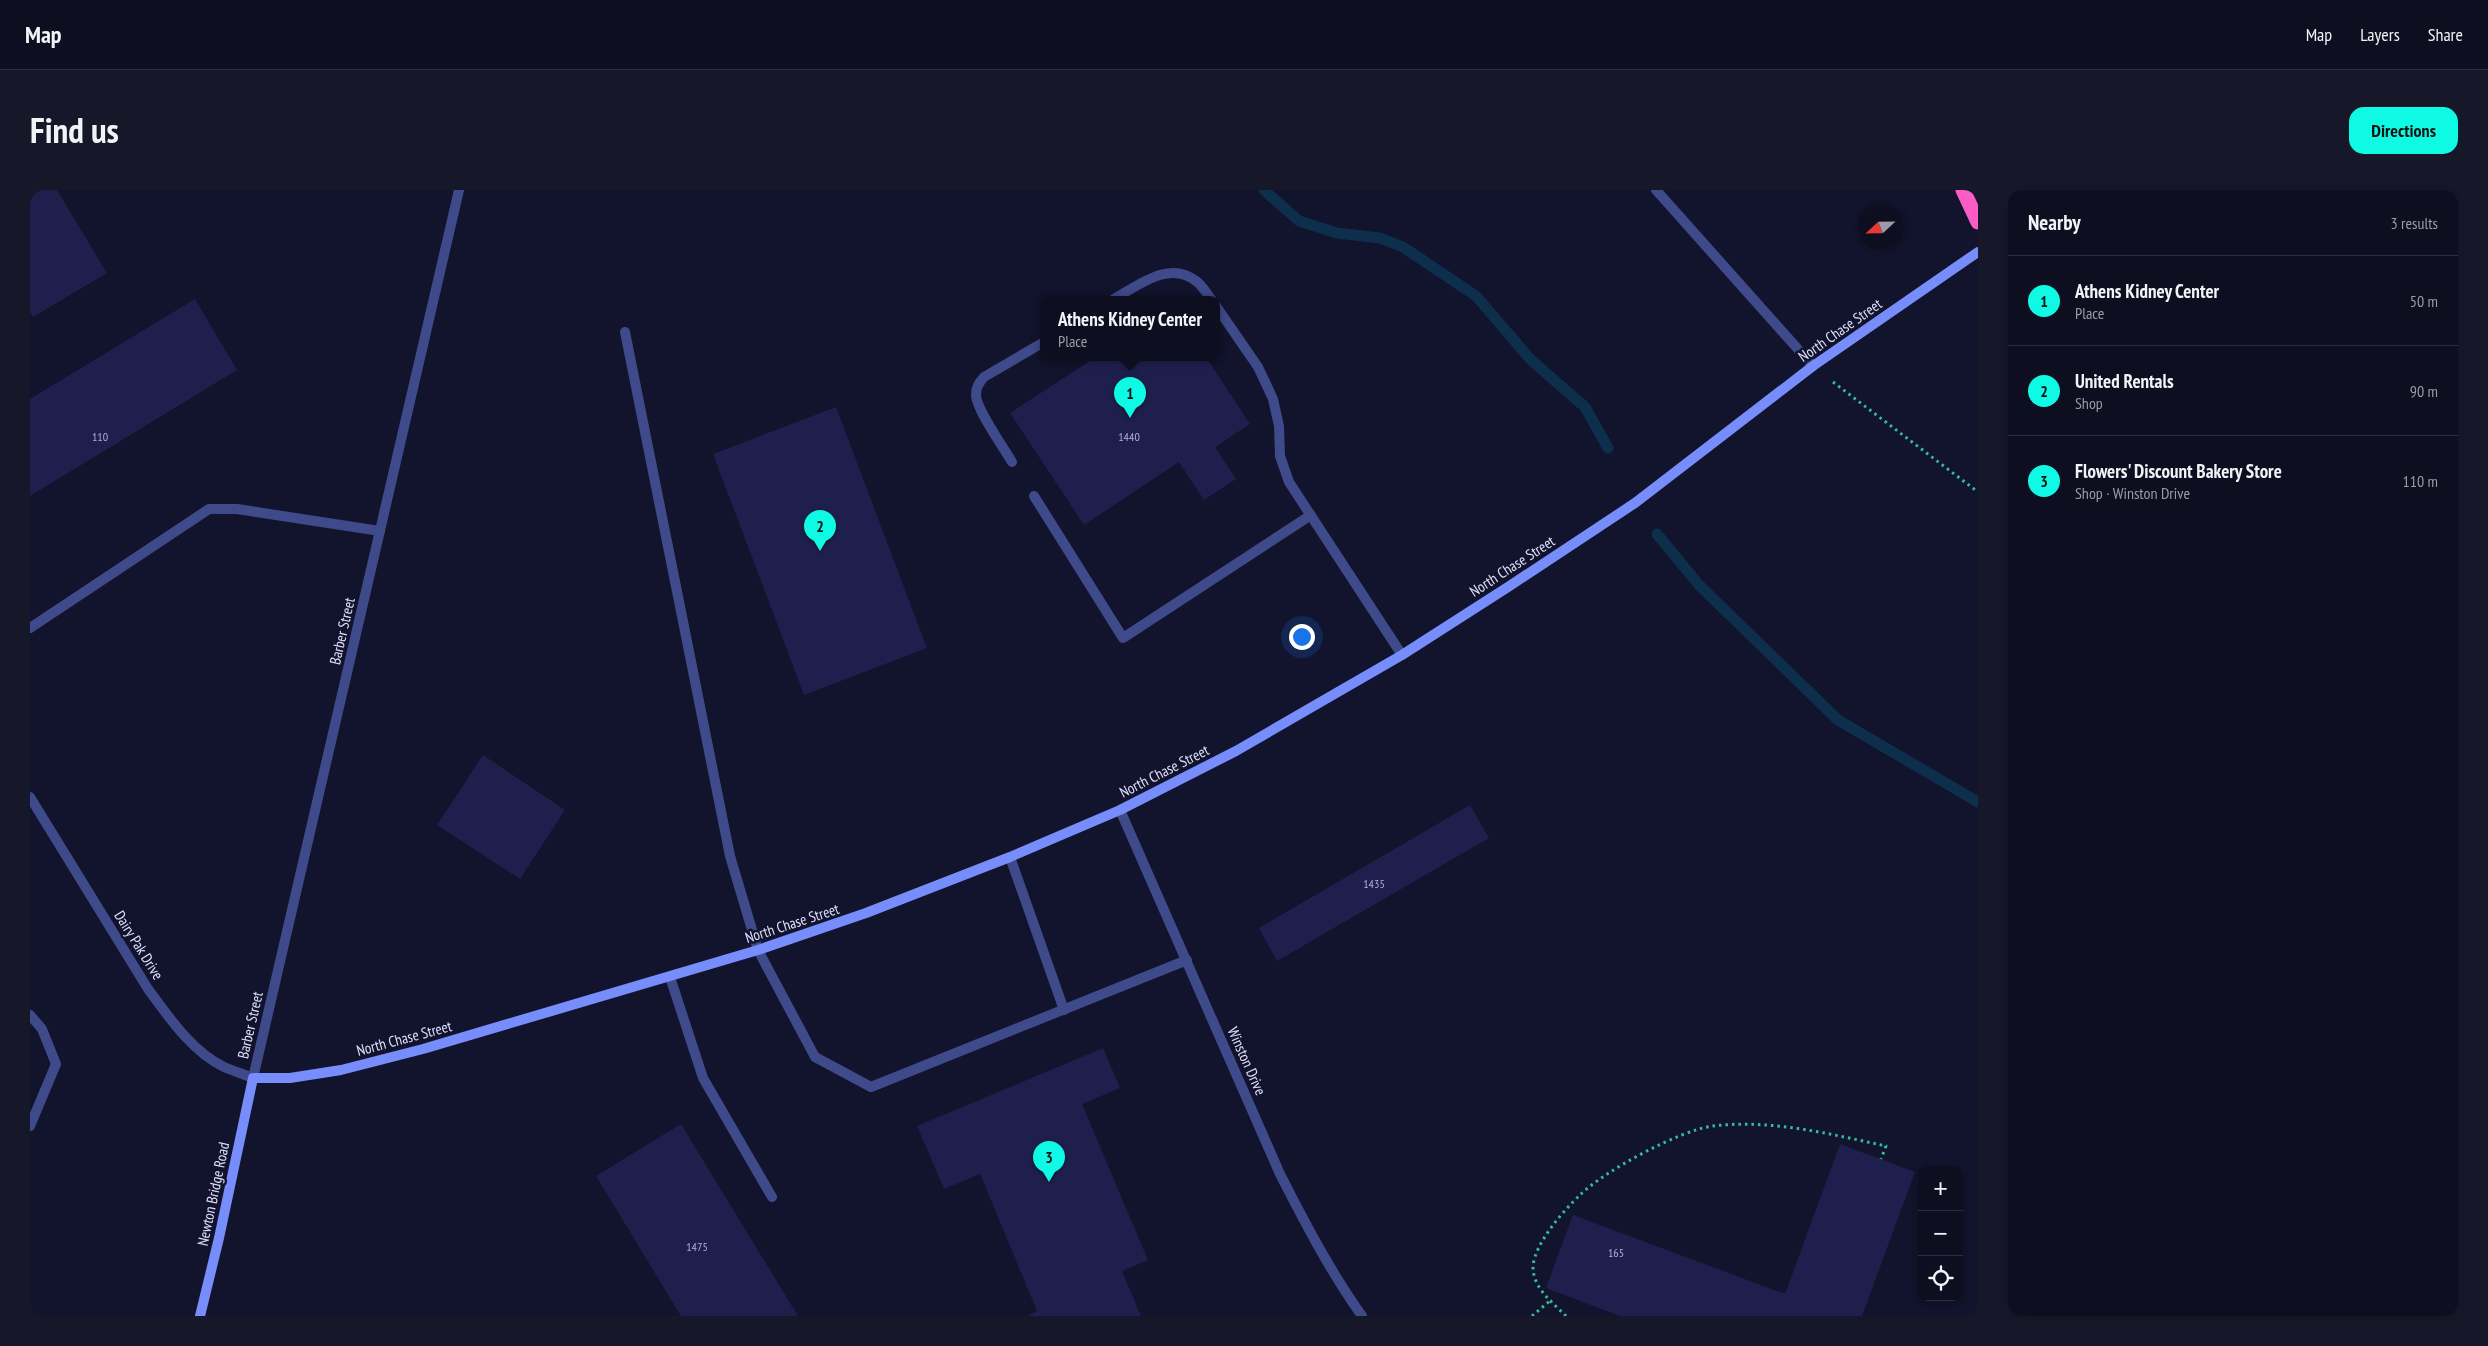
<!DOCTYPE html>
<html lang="en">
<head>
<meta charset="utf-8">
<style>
  body { margin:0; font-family:"PT Sans Narrow",sans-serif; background:#17172a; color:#f1f3f6 }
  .controls { position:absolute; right:15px; bottom:15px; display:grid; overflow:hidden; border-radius:10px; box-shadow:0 2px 8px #0003 }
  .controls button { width:45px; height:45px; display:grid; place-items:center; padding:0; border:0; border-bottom:1px solid #2e2e3f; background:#0e0e21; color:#f1f3f6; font:25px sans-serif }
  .compass { position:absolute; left:1828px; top:15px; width:45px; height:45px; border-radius:50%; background:#0e0e21; box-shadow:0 2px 8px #0003; rotate:248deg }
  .you { position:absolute; left:1271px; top:446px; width:18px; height:18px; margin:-12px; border:4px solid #fff; border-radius:50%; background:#1a73e8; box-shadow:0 0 0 8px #1a73e833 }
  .badge { display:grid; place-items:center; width:32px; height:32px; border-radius:50%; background:#0ffae5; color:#111; font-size:16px; font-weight:700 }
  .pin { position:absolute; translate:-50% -41px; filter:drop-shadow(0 1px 2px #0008) }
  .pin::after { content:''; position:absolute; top:26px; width:18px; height:15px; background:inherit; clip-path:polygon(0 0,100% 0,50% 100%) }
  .popup { position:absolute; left:1010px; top:106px; width:180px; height:65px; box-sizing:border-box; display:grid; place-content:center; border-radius:10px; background:#0e0e21; filter:drop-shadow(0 1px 4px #0005); font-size:16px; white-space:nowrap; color:#9b9ca5 }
  .popup b { font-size:19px; color:#f1f3f6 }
  .popup::after { content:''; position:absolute; left:50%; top:100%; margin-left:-10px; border:10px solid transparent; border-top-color:#0e0e21 }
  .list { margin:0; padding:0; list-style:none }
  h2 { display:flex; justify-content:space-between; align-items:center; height:65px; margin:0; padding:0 20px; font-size:21px }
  h2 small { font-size:16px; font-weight:400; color:#9b9ca5 }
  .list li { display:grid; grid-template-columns:32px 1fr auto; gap:15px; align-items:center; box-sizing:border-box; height:90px; padding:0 20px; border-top:1px solid #2e2e3f }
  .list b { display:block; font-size:19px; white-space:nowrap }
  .list p { margin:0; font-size:16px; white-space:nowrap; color:#9b9ca5 }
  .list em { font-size:16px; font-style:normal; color:#9b9ca5 }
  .icon { flex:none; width:28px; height:28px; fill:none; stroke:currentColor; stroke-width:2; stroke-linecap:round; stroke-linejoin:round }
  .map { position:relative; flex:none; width:1948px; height:1126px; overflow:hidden; border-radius:15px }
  header { display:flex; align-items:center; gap:30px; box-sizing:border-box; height:70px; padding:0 25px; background:#0e0e21; border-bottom:1px solid #2e2e3f }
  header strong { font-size:24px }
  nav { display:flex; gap:28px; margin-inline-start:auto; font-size:18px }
  .intro { display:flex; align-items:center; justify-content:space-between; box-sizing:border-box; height:120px; padding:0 30px }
  h1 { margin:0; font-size:35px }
  .button { padding:12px 22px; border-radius:15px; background:#0ffae5; color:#111; font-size:18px; font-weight:700 }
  main { display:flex; gap:30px; padding:0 30px }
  aside { flex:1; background:#0e0e21; border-radius:15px; box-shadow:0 2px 8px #0003 }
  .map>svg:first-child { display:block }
</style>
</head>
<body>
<header>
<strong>Map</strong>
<nav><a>Map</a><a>Layers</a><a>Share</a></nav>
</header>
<div class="intro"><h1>Find us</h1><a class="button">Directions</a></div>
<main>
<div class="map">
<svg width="1948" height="1126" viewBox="0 0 1948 1126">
  <rect width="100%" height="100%" fill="#12132c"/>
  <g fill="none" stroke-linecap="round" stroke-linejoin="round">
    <path stroke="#0d2f4b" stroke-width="11" d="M1234 0 1269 31 1307 43 1350 48 1373 57 1446 106 1501 170 1555 217 1578 258
      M1627 344 1669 395 1808 530 1948 612"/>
  </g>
  <path fill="#1f1f4d" d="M0 0H27L77 83 3 127 0 122Z
    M165 109 207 180 0 306V209Z
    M1066 167H1176L1220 234 1185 257 1206 289 1174 310 1149 272 1054 335 980 223Z
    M806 217 897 458 774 505 683 264Z
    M453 565 535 620 490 689 407 635Z
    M1440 615 1459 648 1247 771 1229 738Z
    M1073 858 1090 898 1052 914 1118 1070 1092 1081 1111 1126H997L1007 1121 950 984 914 999 887 936Z
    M651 934 768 1126H651L566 986Z
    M1810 954 1885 982 1832 1126H1590L1516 1098 1543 1025 1755 1104Z"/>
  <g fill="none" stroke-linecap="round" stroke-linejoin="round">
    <path stroke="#34bc9b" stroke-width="3" stroke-dasharray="2.5 4" stroke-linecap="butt" d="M1803 192 1948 302
      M1502 1126 1521 1110
      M1536 1126C1522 1112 1503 1098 1503 1077 1504 1054 1534 1020 1550 1005 1574 981 1650 940 1683 936 1741 929 1800 944 1856 956L1851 969"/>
    <path stroke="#3f4a8a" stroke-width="10" d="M1626 0 1783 176
      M1084 109C1109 95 1139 70 1166 91 1172 95 1177 104 1181 109
      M1186 116 1228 177 1243 209 1249 236 1250 266 1259 292 1372 465
      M595 142 700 666 728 760 785 867 841 897 1157 770
      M982 272C974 258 946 219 946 205 946 197 949 193 954 187L1014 152
      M1004 306 1093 448 1281 325
      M0 438 179 319H207L350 341
      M980 667 1034 820
      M640 787 673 888 742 1007
      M0 825 12 839 26 874 0 936"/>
    <path stroke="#3f4a8a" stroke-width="10" d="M0 607 118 799C138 826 162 862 194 877 203 881 213 884 223 888
      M1090 620 1250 984C1275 1033 1300 1081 1332 1126"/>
    <path stroke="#3f4a8a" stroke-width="10" d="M223 888 429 0"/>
    <path stroke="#778dfc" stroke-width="10" d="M170 1126 189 1048 223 888H260L311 880 393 859 728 760 836 723 980 667 1090 620 1206 561 1372 465 1478 397 1605 313 1783 176 1948 62"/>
    <path stroke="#fb5cc6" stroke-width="15" d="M1933 0 1948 32"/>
  </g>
  <g text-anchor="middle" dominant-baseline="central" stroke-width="5" stroke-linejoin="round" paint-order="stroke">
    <g font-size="12" fill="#aeb0d2">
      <text x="70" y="246">110</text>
      <text x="1099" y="246">1440</text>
      <text x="1344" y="693">1435</text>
      <text x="667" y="1056">1475</text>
      <text x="1586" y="1062">165</text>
    </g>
    <g font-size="15" fill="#dee0fe" stroke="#12132c">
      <text transform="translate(1810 140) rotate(-35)">North Chase Street</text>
      <text transform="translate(1482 376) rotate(-33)">North Chase Street</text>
      <text transform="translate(312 441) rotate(-77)">Barber Street</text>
      <text transform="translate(1134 581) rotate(-27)">North Chase Street</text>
      <text transform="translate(762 733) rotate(-18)">North Chase Street</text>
      <text transform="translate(109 755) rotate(58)">Dairy Pak Drive</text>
      <text transform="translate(220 835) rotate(-77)">Barber Street</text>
      <text transform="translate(374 848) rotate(-15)">North Chase Street</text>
      <text transform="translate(1217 871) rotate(66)">Winston Drive</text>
      <text transform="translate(183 1004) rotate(-78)">Newton Bridge Road</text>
    </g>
  </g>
</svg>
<div class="controls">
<button>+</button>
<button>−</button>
<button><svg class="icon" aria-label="locate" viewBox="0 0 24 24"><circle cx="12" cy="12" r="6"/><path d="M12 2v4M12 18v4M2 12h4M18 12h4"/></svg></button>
</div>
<svg class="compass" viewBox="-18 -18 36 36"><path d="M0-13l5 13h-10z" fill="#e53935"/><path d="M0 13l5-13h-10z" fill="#9b9ca5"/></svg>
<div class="you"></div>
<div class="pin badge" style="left:1100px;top:228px">1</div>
<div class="popup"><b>Athens Kidney Center</b>Place</div>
<div class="pin badge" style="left:790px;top:361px">2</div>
<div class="pin badge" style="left:1019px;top:992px">3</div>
</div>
<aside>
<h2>Nearby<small>3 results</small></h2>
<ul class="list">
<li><span class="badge">1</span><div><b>Athens Kidney Center</b><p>Place</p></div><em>50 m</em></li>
<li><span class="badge">2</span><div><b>United Rentals</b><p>Shop</p></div><em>90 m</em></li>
<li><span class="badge">3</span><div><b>Flowers' Discount Bakery Store</b><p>Shop · Winston Drive</p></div><em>110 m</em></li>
</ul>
</aside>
</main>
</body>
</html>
